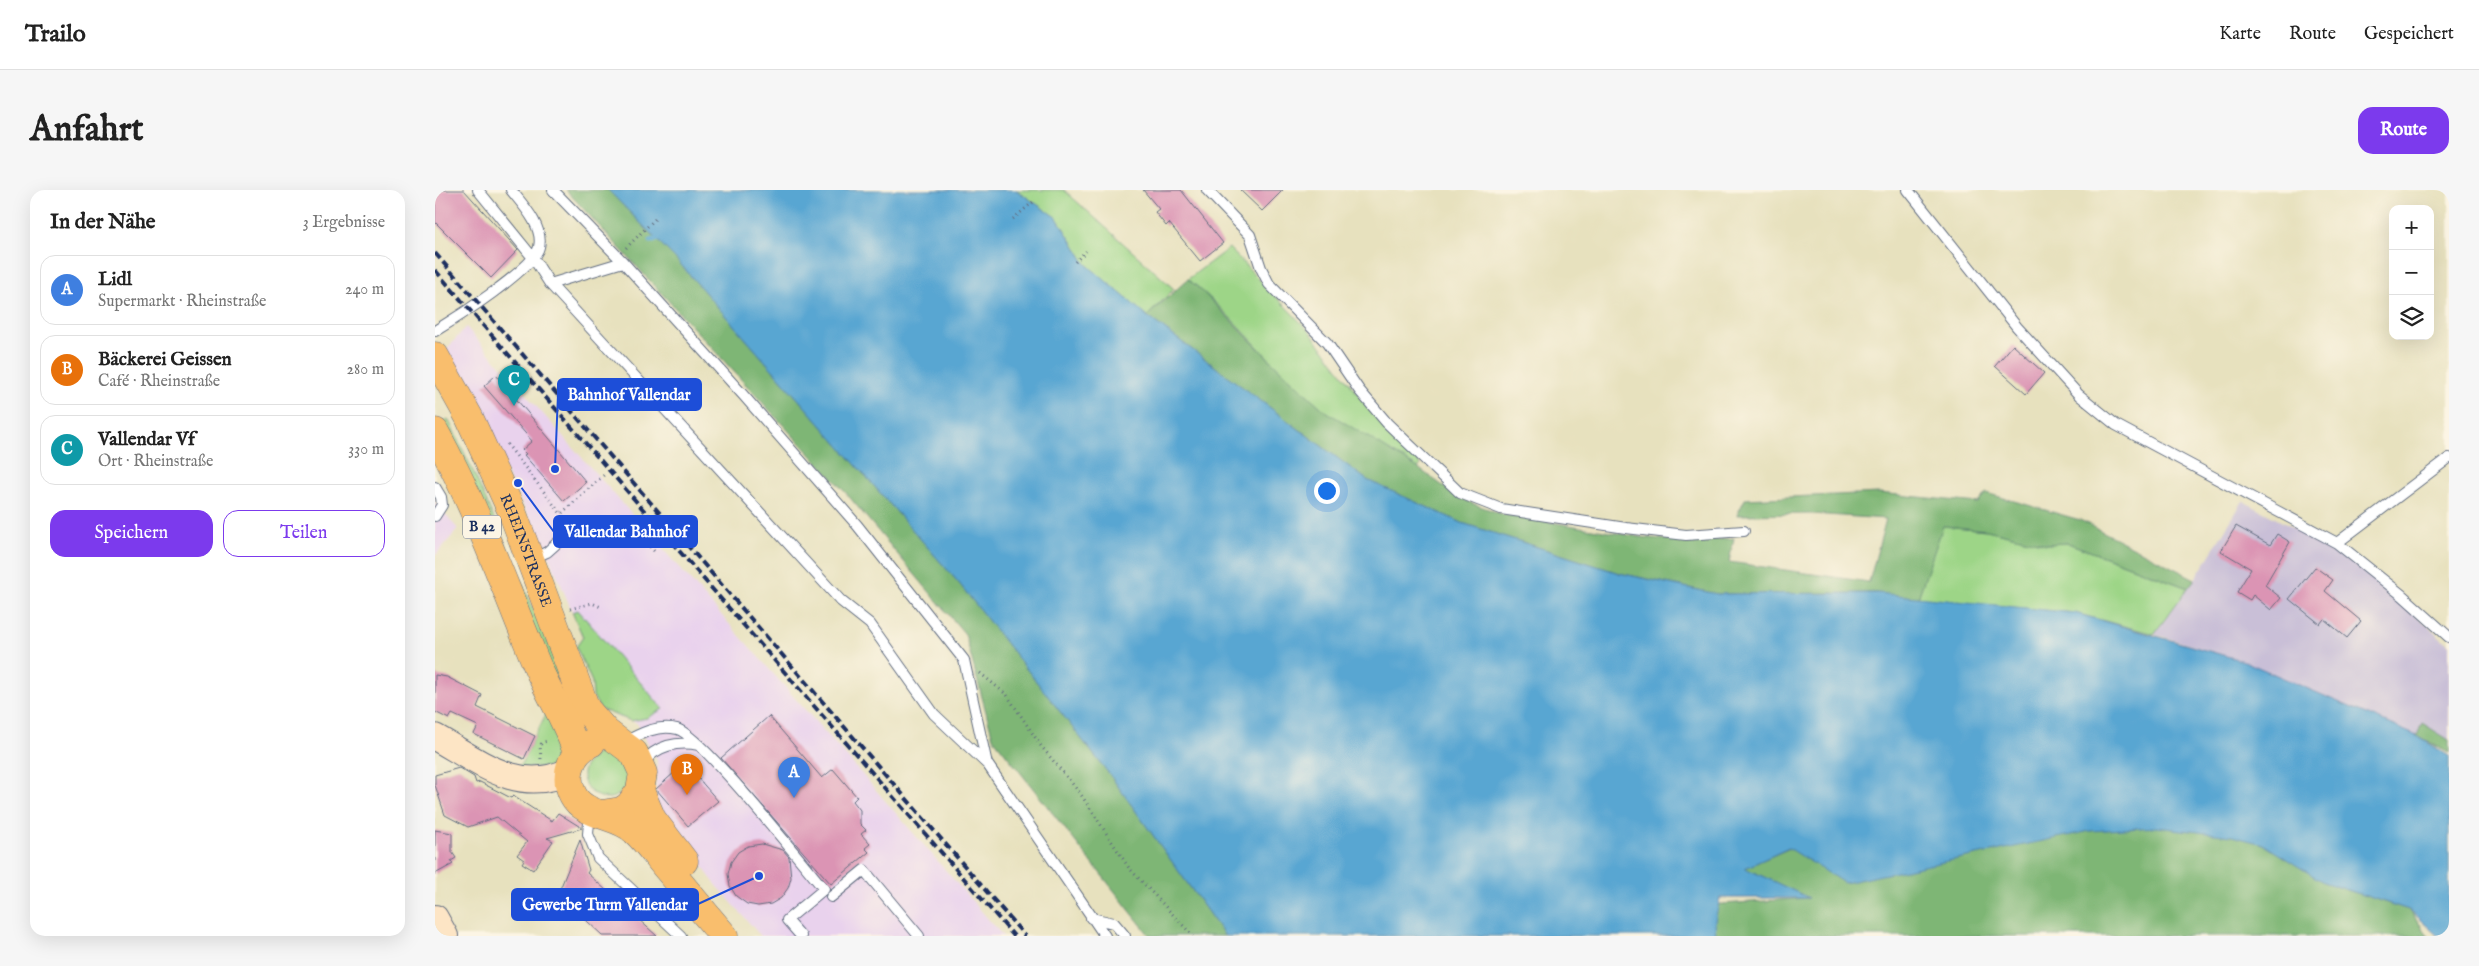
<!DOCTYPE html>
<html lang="de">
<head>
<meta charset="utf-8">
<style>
  body { margin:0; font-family:"IM FELL English",serif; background:#f6f6f6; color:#222 }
  .controls { position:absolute; right:15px; top:15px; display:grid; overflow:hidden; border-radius:10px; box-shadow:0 5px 20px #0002 }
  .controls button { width:45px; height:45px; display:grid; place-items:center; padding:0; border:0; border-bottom:1px solid #e0e0e0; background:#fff; color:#222; font:25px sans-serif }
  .you { position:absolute; left:891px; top:300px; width:18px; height:18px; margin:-12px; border:4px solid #fff; border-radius:50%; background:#1a73e8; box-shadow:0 0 0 8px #1a73e833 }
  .badge { display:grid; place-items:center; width:32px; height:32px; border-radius:50%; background:#7c3aed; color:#fff; font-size:16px; font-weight:700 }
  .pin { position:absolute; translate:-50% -41px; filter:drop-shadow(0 1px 2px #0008) }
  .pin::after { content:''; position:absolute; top:26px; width:18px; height:15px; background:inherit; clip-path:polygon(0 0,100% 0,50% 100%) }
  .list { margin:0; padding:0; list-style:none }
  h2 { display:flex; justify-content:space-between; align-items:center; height:65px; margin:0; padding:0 20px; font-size:21px }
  h2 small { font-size:16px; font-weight:400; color:#767676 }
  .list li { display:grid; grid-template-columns:32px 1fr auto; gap:15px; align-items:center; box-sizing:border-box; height:70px; margin:0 10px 10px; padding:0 10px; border:1px solid #e0e0e0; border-radius:15px }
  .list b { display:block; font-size:19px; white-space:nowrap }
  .list p { margin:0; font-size:16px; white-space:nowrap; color:#767676 }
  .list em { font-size:16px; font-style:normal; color:#767676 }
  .actions { display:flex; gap:10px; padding:15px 20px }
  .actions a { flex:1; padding:11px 0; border:1px solid #7c3aed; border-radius:15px; text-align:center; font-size:18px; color:#7c3aed }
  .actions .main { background:#7c3aed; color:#fff }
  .icon { flex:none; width:28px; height:28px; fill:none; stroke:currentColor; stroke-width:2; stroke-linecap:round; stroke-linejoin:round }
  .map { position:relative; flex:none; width:2014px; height:746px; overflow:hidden; border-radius:15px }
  header { display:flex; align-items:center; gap:30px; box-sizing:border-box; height:70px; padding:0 25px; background:#fff; border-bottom:1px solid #e0e0e0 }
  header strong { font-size:24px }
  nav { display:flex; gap:28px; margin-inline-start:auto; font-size:18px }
  .intro { display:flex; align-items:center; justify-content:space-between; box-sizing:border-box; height:120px; padding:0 30px }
  h1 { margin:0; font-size:35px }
  .button { padding:12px 22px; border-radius:15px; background:#7c3aed; color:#fff; font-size:18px; font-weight:700 }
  main { display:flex; gap:30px; padding:0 30px }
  aside { flex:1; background:#fff; border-radius:15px; box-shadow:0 5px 20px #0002 }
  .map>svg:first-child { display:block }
</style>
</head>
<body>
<header>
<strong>Trailo</strong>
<nav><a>Karte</a><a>Route</a><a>Gespeichert</a></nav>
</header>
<div class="intro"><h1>Anfahrt</h1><a class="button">Route</a></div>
<main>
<aside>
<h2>In der Nähe<small>3 Ergebnisse</small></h2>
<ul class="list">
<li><span class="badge" style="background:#3f7fe0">A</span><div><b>Lidl</b><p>Supermarkt · Rheinstraße</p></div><em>240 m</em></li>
<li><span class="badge" style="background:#e8710a">B</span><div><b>Bäckerei Geissen</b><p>Café · Rheinstraße</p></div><em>280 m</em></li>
<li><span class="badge" style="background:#0f9aa8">C</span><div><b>Vallendar Vf</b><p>Ort · Rheinstraße</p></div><em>330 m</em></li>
</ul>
<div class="actions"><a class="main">Speichern</a><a>Teilen</a></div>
</aside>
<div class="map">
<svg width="2014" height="746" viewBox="0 0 2014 746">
  <rect width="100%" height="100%" fill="#fcf5e5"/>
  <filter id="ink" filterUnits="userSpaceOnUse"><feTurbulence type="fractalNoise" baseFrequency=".02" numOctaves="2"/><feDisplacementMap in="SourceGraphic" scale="10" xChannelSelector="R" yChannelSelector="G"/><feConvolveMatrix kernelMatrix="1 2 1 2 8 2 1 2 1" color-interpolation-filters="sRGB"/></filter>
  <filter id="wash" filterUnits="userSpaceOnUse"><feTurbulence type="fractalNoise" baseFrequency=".0096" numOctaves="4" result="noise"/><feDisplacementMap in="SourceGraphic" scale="20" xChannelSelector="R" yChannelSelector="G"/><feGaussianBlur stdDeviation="1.12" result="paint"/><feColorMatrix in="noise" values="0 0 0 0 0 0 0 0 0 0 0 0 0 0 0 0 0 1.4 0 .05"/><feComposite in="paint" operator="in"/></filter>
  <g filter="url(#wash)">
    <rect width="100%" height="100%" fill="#e7e1be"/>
    <path fill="#e9d2ed" d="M31 137 405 559 568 746H326L323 743 278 691 220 612 222 570 202 533 180 526 158 506 157 492 141 457 148 447 112 362 9 162Z
      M0 307 1 314 23 339 0 366Z"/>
    <path fill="#c9bfd7" d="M1808 311 1900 360 1946 394 2014 455V550L1987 534 1982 546 1809 471 1719 444 1760 389Z"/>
    <path fill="#9dd587" stroke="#5c8272" d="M581 0H629L739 99 712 126 651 74 622 28Z
      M794 58 875 142 942 229 986 275 983 278C952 259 917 242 888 219 839 181 802 128 753 89Z
      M13 229 39 283 126 482 135 524 7 232Z
      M1507 336 1552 340 1611 354 1633 353 1753 398 1719 444 1640 423 1483 408Z
      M143 420 228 519 212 528 196 531 165 519 158 506 157 492 141 457 148 447 137 422Z
      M114 518 128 548 127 567 117 577 84 578Z
      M174 559 182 561 196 586C194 590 193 597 189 600 170 623 130 591 157 568 163 563 166 560 174 559Z"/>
    <path fill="#7eb674" stroke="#4c7269" d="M131 0H173L240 68 523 392 675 585 790 746H715L558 548 530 444 411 303Z
      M753 89 766 100 838 173 889 220 983 278 1022 306 1036 313 1067 324 1205 347 1255 352 1299 348 1294 372 1434 392 1451 329 1377 324 1302 325 1310 309 1444 303 1543 313 1551 303 1645 330 1760 389 1753 398 1633 353 1611 354 1552 340 1508 336 1483 408 1442 403 1282 404 1184 383 1027 333 932 290 712 126Z
      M1987 533 2014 550V563L1982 546Z
      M1689 624 1815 635 1888 692 1974 720 1994 746H1279L1274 715 1373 708 1309 678 1355 658Z"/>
    <path fill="#59a6d2" stroke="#3a6a98" d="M173 0H581L622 28 651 74 712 126 932 290 1027 333 1184 383 1282 404 1442 403 1640 423 1809 471 1982 546 2014 566V746H2003L1974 720 1888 692 1828 654 1797 646 1722 637 1655 641 1409 693 1354 658 1310 678 1374 708H1285L1280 731 1281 746H790L675 585 523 392 240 68Z"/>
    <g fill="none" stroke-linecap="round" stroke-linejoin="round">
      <path stroke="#59a6d2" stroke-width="5" d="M215 51 227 48"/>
    </g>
    <g id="blocks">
      <path fill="#db94b4" d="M0 0H29L83 60 56 88 0 32Z
        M708 0H746L788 53 765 71 734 33 731 36 720 22 724 19Z
        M805 0H848L827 21Z
        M1578 155 1609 183 1591 204 1560 176Z
        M61 185 151 292 129 311 89 265 91 264 87 260 97 251 49 196Z
        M1801 336 1835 355 1842 344 1855 352 1830 395 1846 408 1836 420 1818 405 1815 410 1802 402 1816 379 1786 361Z
        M1880 377 1898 390 1890 401 1926 431 1912 448 1889 429 1885 434 1854 409Z
        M0 485 12 487 47 505 42 517 100 546 89 569 39 544 43 536 17 524 14 529 0 522Z
        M334 526 387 588 398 579 422 607 418 611 425 620V634L431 640 426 644 435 654 430 658 434 662 396 694 286 568Z
        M250 573 283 611 253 636 221 599Z
        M24 578 39 587 41 593 45 592 76 608 78 606 117 631 123 623 147 638 112 648 118 651 98 680 87 673 89 670 82 665 92 652 62 627 33 637 10 625 0 595V585Z
        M0 640 17 643V662L21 668 16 671 18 674 0 684Z
        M145 650 154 680 152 683 222 746H168L136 716 142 710 125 699Z
        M327 654 348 660 354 667 356 688 353 698 346 708 336 714 323 716 312 714 301 706 295 696 293 684 296 672 303 662 313 656Z"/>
    </g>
  </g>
  <g filter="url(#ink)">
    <use href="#blocks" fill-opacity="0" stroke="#626d80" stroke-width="1"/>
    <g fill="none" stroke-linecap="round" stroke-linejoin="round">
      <defs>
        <path id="lane" d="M43 0 99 69 115 94 406 411 435 434 499 524 553 575 670 746
          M118 0 188 72 309 206 422 335 529 470 552 574
          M772 0 815 45 826 78 834 94 892 153 924 200 952 233 1025 303 1066 319 1191 338 1251 345 1309 341
          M1473 0 1582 137 1644 205 1681 235 1902 353 1967 405 2014 447
          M115 94 188 72
          M0 141C20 129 100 78 104 57 109 37 88 15 76 0
          M0 297 6 307 7 315 0 326
          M1902 353 2014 268
          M96 369 112 362 140 337
          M188 553C204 544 223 534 242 539 266 545 367 673 389 699L352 730 366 746
          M208 574C220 555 243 551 264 555
          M155 621 153 644 163 668 246 746
          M396 707 429 680 484 746
          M656 728 679 733 690 746"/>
        <path id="secondary" d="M0 547C43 571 84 606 134 581
          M0 728 10 746"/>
        <g id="primary">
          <path id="s1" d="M0 166 34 227 78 324 151 519 171 542 199 563 208 583 205 601 194 616 186 621 167 624"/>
          <path d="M0 242C41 316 69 395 101 473 113 503 133 532 142 563"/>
          <path d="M156 553C136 562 128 586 138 605 149 627 183 624 200 641 211 651 220 664 230 676 250 699 269 723 289 746"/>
          <path d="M205 601 217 629 249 671"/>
        </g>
      </defs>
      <use href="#lane" stroke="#626d80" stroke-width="12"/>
      <use href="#secondary" stroke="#626d80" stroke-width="28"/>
      <use href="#primary" stroke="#626d80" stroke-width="29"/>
      <path stroke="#626d80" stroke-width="3" stroke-dasharray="1 4" stroke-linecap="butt" d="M578 29 598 12
        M191 58 222 27
        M640 72 651 61
        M72 254 126 324 170 284
        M219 361 213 355 223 346
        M135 419 157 413 168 418
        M545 483 572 505 606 556 645 603 694 678 758 746
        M106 569 105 555 108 552 114 551"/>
      <use href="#lane" stroke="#fff" stroke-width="10"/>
      <use href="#secondary" stroke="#fde5c5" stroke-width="26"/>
      <use href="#primary" stroke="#f9be6d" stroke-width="28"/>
      <path stroke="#1b2f5e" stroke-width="4" stroke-dasharray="8 4" stroke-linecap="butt" d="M0 63 590 746
        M0 80 579 746"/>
    </g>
  </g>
  <g text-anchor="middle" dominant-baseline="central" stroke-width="4" stroke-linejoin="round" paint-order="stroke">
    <rect fill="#fcf5e5" stroke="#5e6a86" stroke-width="1" x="28" y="325.5" width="38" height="23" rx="4"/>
    <g font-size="14" font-weight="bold" fill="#1b2f5e">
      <text x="47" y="337">B 42</text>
    </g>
    <g font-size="15" fill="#1b2f5e" stroke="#fcf5e5">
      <text stroke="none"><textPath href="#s1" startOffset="215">RHEINSTRASSE</textPath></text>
    </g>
  </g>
  <path fill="none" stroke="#1d4ed8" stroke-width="2" d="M120 279L123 204M83 293L119 342M324 686L263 714"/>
  <g fill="#1d4ed8" stroke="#fcf5e5" stroke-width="2">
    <circle cx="120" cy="279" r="5"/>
    <circle cx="83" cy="293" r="5"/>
    <circle cx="324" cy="686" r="5"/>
  </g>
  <g fill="#1d4ed8" stroke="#1d4ed8" stroke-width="2">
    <rect x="123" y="189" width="143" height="31" rx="5"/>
    <rect x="119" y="326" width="143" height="31" rx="5"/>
    <rect x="77" y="699" width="186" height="31" rx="5"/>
  </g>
  <g font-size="16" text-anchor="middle" font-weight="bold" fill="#fff">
    <text x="194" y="210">Bahnhof Vallendar</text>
    <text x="191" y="347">Vallendar Bahnhof</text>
    <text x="170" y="720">Gewerbe Turm Vallendar</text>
  </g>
</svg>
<div class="controls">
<button>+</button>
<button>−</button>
<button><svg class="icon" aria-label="layers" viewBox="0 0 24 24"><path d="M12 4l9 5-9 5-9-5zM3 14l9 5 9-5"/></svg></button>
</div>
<div class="you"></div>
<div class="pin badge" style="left:359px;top:608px;background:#3f7fe0">A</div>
<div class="pin badge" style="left:252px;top:605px;background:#e8710a">B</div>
<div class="pin badge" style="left:79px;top:216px;background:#0f9aa8">C</div>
</div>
</main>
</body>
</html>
